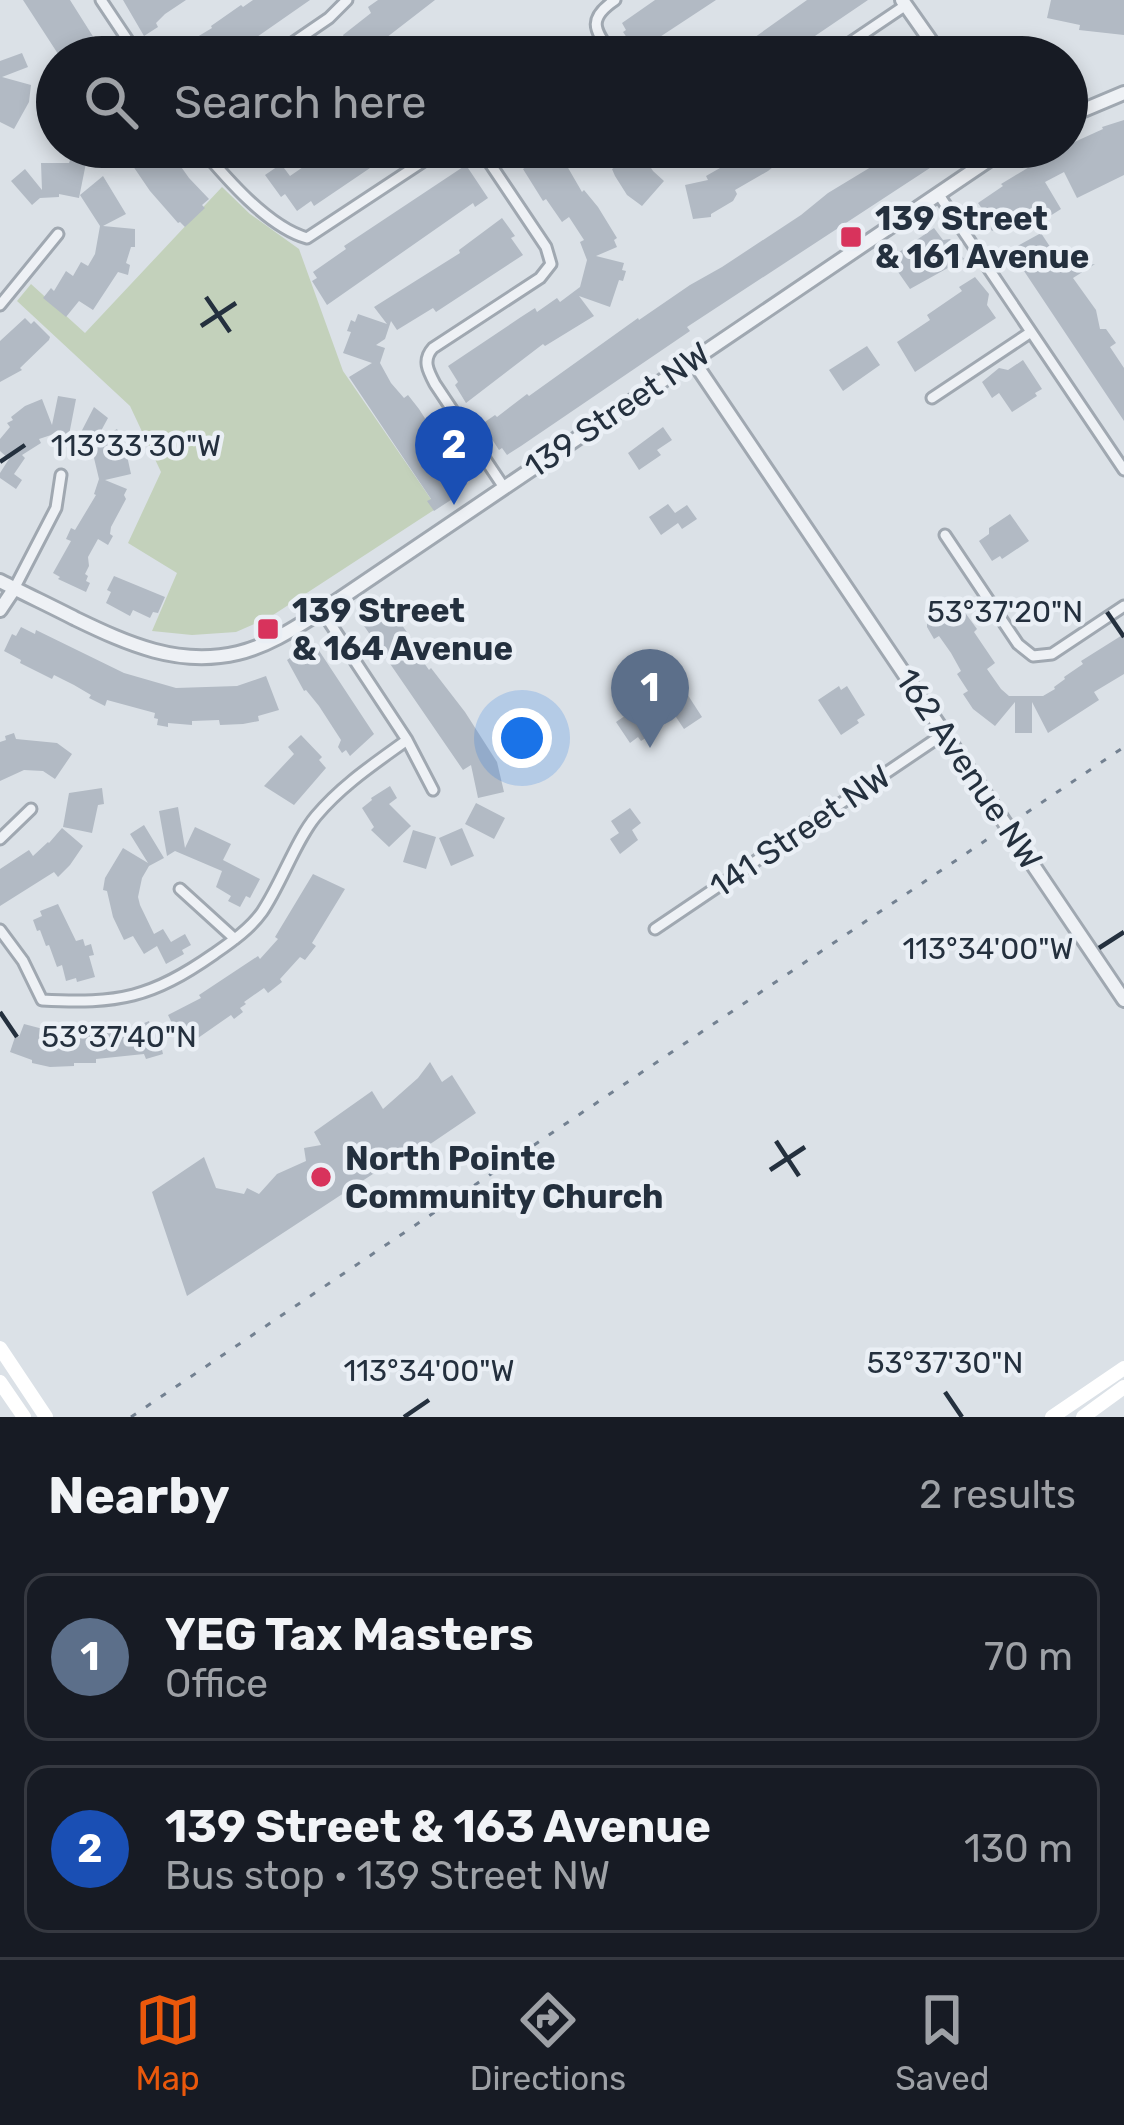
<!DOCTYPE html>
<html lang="en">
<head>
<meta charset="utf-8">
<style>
  body { margin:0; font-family:Rubik,sans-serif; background:#20242c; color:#f1f3f6 }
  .you { position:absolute; left:522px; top:738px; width:42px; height:42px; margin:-30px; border:9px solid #fff; border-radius:50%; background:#1a73e8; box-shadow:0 0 0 18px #1a73e833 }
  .badge { display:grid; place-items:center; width:78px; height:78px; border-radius:50%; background:#ea580c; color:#fff; font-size:39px; font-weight:700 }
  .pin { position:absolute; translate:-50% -99px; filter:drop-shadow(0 3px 6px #0008) }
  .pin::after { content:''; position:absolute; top:63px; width:42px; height:36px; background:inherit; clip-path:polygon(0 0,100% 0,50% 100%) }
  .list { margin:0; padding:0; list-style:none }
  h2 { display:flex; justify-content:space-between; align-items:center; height:156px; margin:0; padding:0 48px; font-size:51px }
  h2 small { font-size:39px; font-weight:400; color:#9ea1a6 }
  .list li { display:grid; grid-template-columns:78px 1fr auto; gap:36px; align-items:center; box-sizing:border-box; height:168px; margin:0 24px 24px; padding:0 24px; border:3px solid #363941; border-radius:24px }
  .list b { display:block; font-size:45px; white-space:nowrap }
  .list p { margin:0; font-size:39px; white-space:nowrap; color:#9ea1a6 }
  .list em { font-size:39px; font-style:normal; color:#9ea1a6 }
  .icon { flex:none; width:66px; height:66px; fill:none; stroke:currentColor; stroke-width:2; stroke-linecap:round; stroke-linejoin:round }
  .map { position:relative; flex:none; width:1124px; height:1417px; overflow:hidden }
  .search { position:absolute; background:#171b24; box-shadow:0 6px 18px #0003; left:36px; right:36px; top:36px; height:132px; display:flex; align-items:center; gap:30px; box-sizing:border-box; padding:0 42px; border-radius:66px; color:#9ea1a6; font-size:45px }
  .sheet { height:540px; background:#171b24 }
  nav { display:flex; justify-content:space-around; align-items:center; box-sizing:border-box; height:168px; border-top:3px solid #363941; background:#171b24; font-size:33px; color:#9ea1a6 }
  nav a { display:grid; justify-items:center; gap:6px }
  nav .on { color:#ea580c }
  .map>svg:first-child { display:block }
</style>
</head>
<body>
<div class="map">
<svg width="1124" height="1417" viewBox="0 0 1124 1417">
  <rect width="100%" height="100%" fill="#dbe1e7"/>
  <path fill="#c3d1bb" d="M222 187 250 214 299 249 343 371 437 508 270 617 236 632 192 635 152 631 177 573 128 543 161 472 130 406 17 301 31 284 85 333Z"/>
  <path fill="#b2bac4" d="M23 0H70L106 57H60Z
    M123 0H186L165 14 156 23 158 27 144 36Z
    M253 0H310L228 57H164L212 28 211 26 241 5 243 7Z
    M378 0H435L382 41 387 48 374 57H319L345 40 343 35 371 13 368 7Z
    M655 0H716L637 52 623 32 626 30 622 23Z
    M807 0H868L784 57H727Z
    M1051 0H1124V35L1079 30 1080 25 1047 18Z
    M22 53 28 67 2 77 31 85 29 102 14 129 0 122V61Z
    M1124 120V175L1077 198 1064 172 1045 182 1061 209 1050 216 1044 206 1016 224 1015 222 1004 230 1001 226 992 231 980 213 983 210 978 203 1003 186 1001 184 1036 163 1037 159 1103 129 1102 127Z
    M120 147H152L158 153 167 147 189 178 209 199 202 205 205 208 185 227 180 222 178 223 150 191Z
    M337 147H401L314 206 311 201 297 211 285 194 281 197 265 175 281 164 290 176 322 154 323 157Z
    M526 147H556L582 192 584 190 598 207 617 238 614 240 617 247 596 256 624 263 622 270 626 271 623 281 619 280 610 307 579 296 594 316 545 346 543 344 466 403 455 385 458 382 448 366 521 317 535 308 537 312 557 298 560 302 580 287 587 260 580 242 584 240 569 217 562 222 546 199 543 201 523 169 526 167 517 153Z
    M610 147H627L634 158 642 154 653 171 664 181 642 206 627 195 615 176 612 169 621 163Z
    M739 147H798L768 171 735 190 737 194 733 201 711 214V217L693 219 685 185 708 180 706 176 727 164 723 158Z
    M904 147H962L687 327 690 331 521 446 507 455 502 448 499 450 482 424 495 415 497 417 527 394 529 396 638 318 639 320 690 285 722 267 801 215 828 193Z
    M70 160 86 163 79 198 59 194V197L40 198 32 205 11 181 25 169 42 190 41 163H69Z
    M466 165 488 198 475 207 473 203 327 305 312 281 317 278 313 272 346 249 344 246Z
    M103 176 126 214 103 226 135 229V247H131L126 263 130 265 128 275 118 272 93 310 79 301 66 317 43 298 51 288 54 291 66 271 73 276 81 262 88 266 95 254 100 226 80 195Z
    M502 218 515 236 511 238 523 255 436 312 433 308 397 330 391 321 385 339 376 345 385 348 380 363 391 383 404 398 408 395 419 409 467 484 458 491 460 494 434 511 427 501 431 499 349 377 372 363 343 353 351 332 347 331 351 320 355 322 358 314 387 324 374 307 460 253 459 250Z
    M934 228 943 240 950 239 964 259 910 289 889 259Z
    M1041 233 1062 265 1067 262 1071 268 1095 264 1073 278 1096 310 1100 329H1106L1116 343 1110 347 1124 368V421L1010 250Z
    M975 277 989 294 987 305 996 318 915 372 897 342 930 320 927 315 962 291 959 287Z
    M25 318 31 324 34 321 50 337 49 340 20 368 22 370 0 382V341Z
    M867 346 880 365 843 391 829 370Z
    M1023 360 1042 389 1035 393 1037 396 1012 412 999 393 992 398 982 382 999 368 1008 370Z
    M58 396 76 399 69 435 57 433 39 439 41 443 22 455 25 458 14 474 22 480 16 489 0 478V473L9 459 0 451V439L10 427 7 423 13 420 11 417 25 406 42 399 52 425Z
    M94 407 108 418 95 442 117 429 124 442 131 474 105 480 127 489 124 495 126 499 111 527 110 534 113 536 108 545 98 539 88 557 89 566 85 574 88 576 86 581 90 583 86 592 58 579 60 577 53 573 71 541 66 539 71 528 75 530 96 495 94 494 99 479 94 458 85 441 78 438Z
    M663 427 672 440 657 450 661 455 639 470 628 453Z
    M668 504 675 513 687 505 697 519 682 529 678 523 661 535 649 517Z
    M1010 514 1029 541 1002 559 1000 556 992 561 979 541 989 534V528Z
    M114 576 165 597 158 613 153 612 150 618 133 610 130 616 106 603 111 592 107 590Z
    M384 599 413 641 410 643 429 670 431 668 465 712 497 762 504 792 478 798 471 765 463 770 360 620Z
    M958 603 977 629 974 632 995 663 987 669 1001 689 1009 696H1043L1055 689 1054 687 1065 679 1064 677 1083 664 1081 661 1124 634V674L1094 692 1099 700 1048 733 1032 702V733H1015V702L995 726 973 709 963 694 968 691 957 674 961 671 951 653 939 636 934 639 927 627V623Z
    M21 627 35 634 36 630 124 673 176 688 237 686 266 676 279 710 258 716 259 721 243 724 220 725 219 720 192 721V725L168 723V727L157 725 158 719 154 718 155 713 107 700 105 706 89 698 91 695 74 685 54 675 52 679 20 663 21 660 4 651 12 634 16 636Z
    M316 646 374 734 350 756 346 750 342 753 338 747 341 740 319 706 306 690 304 691 287 660 305 648 307 651Z
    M673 672 702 717 684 729 654 684Z
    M839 686 841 690 847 686 865 715 857 720 859 723 841 735 818 700Z
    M638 707 655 732 641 741 638 737 630 743 616 722Z
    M14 733 16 739 57 743 72 754 55 779 43 771 24 770 0 781V742L6 740 5 736Z
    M301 735 322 757 319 760 326 768 294 805 264 786 294 754 288 747Z
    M390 786 397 798 389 804 411 826 389 847 371 830 374 827 362 808 372 800 371 798Z
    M102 788 104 804 98 805 92 833 63 827 69 793Z
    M476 803 505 818 494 839 465 824Z
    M178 807 185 848 195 827 231 844 223 860 260 879 250 898 246 896 240 907 228 901 231 896 216 887 222 871 175 851 167 856 159 811Z
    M630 808 641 823 632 830 638 840 620 854 610 839 619 833 611 821Z
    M144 825 164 858 149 866 142 878 138 897 140 905 154 934 163 929 171 942 185 934 191 945 182 950 184 954 166 964 157 946 144 954 133 936 124 940 113 917 107 891 103 890 105 878 123 848 148 863 130 834Z
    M62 828 83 846 70 865 58 877 54 872 0 906V869L29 850 33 856 48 842 49 843Z
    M462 828 474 856 451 866 439 838Z
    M413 830 436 837 426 869 403 862Z
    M313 874 345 889 312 943 316 946 305 960 300 957 280 979 282 982 268 993 264 988 244 1002 246 1004 240 1008 243 1012 234 1019 231 1015 198 1038 196 1035 177 1044 169 1026 173 1025 168 1015 201 998 199 995 258 956 260 959 278 939 275 937Z
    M58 904 76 941 83 939 85 946 91 944 94 955 89 956 95 977 77 982 76 978 66 981 62 965 57 967 49 945 46 946 40 930 37 931 33 920 42 916 40 911Z
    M149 1021 152 1030 157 1029 163 1054 146 1059 144 1054 96 1059V1063H74V1066L50 1067 32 1063V1060L10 1052 16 1034 19 1037 24 1024 62 1034V1028L115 1029 137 1026Z
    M430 1062 442 1082 452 1075 476 1113 414 1155 411 1149 187 1296 152 1192 204 1157 216 1188 244 1194 247 1188 259 1194 277 1174 306 1161 304 1148 321 1145 314 1132 372 1091 383 1109 418 1078Z"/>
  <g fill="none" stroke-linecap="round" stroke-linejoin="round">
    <defs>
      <path id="minor" d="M101 0 139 57
        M272 57 329 18 347 0
        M614 57C597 32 584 21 615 0
        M829 57 906 5
        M200 147C226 178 268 227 307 238L445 147
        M479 147 546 247 551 264 540 278 433 348C422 360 428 371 435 384L503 486
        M677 147 687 150 696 147
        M939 195 1124 470
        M0 305 58 234
        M932 398 1031 332
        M945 535 1018 644 1033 656 1052 654 1124 606
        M14 589 56 508 61 475
        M322 611 407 740 433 790
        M0 839 31 809
        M180 889 235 939
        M655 929 945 733
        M0 930 23 961 42 1000C119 1004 151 998 214 954 231 942 250 929 262 912 281 884 296 840 316 816 342 785 374 764 407 740"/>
      <path id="tertiary" d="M902 0 942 57
        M1067 117 1124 93
        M692 359 1124 1000
        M0 581C25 594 51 606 76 619 128 644 178 667 238 653 268 646 295 628 322 611L1008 147
        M0 610 14 589"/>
    </defs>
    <use href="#minor" stroke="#a0a8b1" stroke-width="15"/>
    <use href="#tertiary" stroke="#a0a8b1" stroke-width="18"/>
    <use href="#minor" stroke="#eef1f5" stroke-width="9"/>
    <use href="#tertiary" stroke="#eef1f5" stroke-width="12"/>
    <path stroke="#fff" stroke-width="14" d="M0 1348 46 1417
      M0 1382 24 1417
      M1052 1417 1124 1368
      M1083 1417 1124 1387"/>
    <path stroke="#738191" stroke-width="3" stroke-dasharray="6 12" stroke-linecap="butt" d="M131 1417 1124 747"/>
  </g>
  <path fill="none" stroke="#24303e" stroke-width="4.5" d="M206 297 230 332M201 326 236 303M0 462 25 445M1107 612 1124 637M1099 948 1124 932M0 1012 17 1037M776 1141 799 1176M770 1170 805 1147M945 1392 962 1417M404 1417 429 1400"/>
  <g fill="#d8335c" stroke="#eaeff5" stroke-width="4.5">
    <rect x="839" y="225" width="24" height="24" rx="6"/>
    <rect x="256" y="617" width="24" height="24" rx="6"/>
    <circle cx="321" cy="1177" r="12"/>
  </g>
  <g text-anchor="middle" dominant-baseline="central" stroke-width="9" stroke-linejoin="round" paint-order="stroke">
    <g font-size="33" font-weight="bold" fill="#24303e" stroke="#eaeff5" text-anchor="start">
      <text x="875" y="218">139 Street<tspan x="875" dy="38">&amp; 161 Avenue</tspan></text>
      <text x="292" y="610">139 Street<tspan x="292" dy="38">&amp; 164 Avenue</tspan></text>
      <text x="345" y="1158">North Pointe<tspan x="345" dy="38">Community Church</tspan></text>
    </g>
    <g font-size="33" fill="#24303e" stroke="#eaeff5">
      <text transform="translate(617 410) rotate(-34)">139 Street NW</text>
      <text transform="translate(969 769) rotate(56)">162 Avenue NW</text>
      <text transform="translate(800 831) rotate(-34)">141 Street NW</text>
    </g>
  </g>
  <g font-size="30" text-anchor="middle" fill="#24303e" stroke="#eaeff5" stroke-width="9" stroke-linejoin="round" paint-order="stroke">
    <text x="136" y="456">113°33'30"W</text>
    <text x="1005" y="622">53°37'20"N</text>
    <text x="988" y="959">113°34'00"W</text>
    <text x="119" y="1047">53°37'40"N</text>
    <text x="945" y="1373">53°37'30"N</text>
    <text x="429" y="1381">113°34'00"W</text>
  </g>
</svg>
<div class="you"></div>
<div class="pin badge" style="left:650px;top:748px;background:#5c6f8a">1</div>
<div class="pin badge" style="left:454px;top:505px;background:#1a4fb4">2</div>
<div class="search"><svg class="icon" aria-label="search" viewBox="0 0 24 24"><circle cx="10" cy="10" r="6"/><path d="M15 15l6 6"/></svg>Search here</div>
</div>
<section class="sheet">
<h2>Nearby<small>2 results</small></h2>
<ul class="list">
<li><span class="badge" style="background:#5c6f8a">1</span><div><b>YEG Tax Masters</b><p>Office</p></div><em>70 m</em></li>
<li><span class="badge" style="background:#1a4fb4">2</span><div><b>139 Street &amp; 163 Avenue</b><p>Bus stop · 139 Street NW</p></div><em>130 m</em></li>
</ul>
</section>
<nav>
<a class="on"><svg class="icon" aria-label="map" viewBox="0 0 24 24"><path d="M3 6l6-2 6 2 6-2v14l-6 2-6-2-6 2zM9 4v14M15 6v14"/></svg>Map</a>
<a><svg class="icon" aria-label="directions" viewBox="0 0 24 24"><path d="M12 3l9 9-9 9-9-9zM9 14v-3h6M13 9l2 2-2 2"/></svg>Directions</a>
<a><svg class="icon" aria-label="saved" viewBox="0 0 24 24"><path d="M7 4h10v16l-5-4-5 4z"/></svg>Saved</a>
</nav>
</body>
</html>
